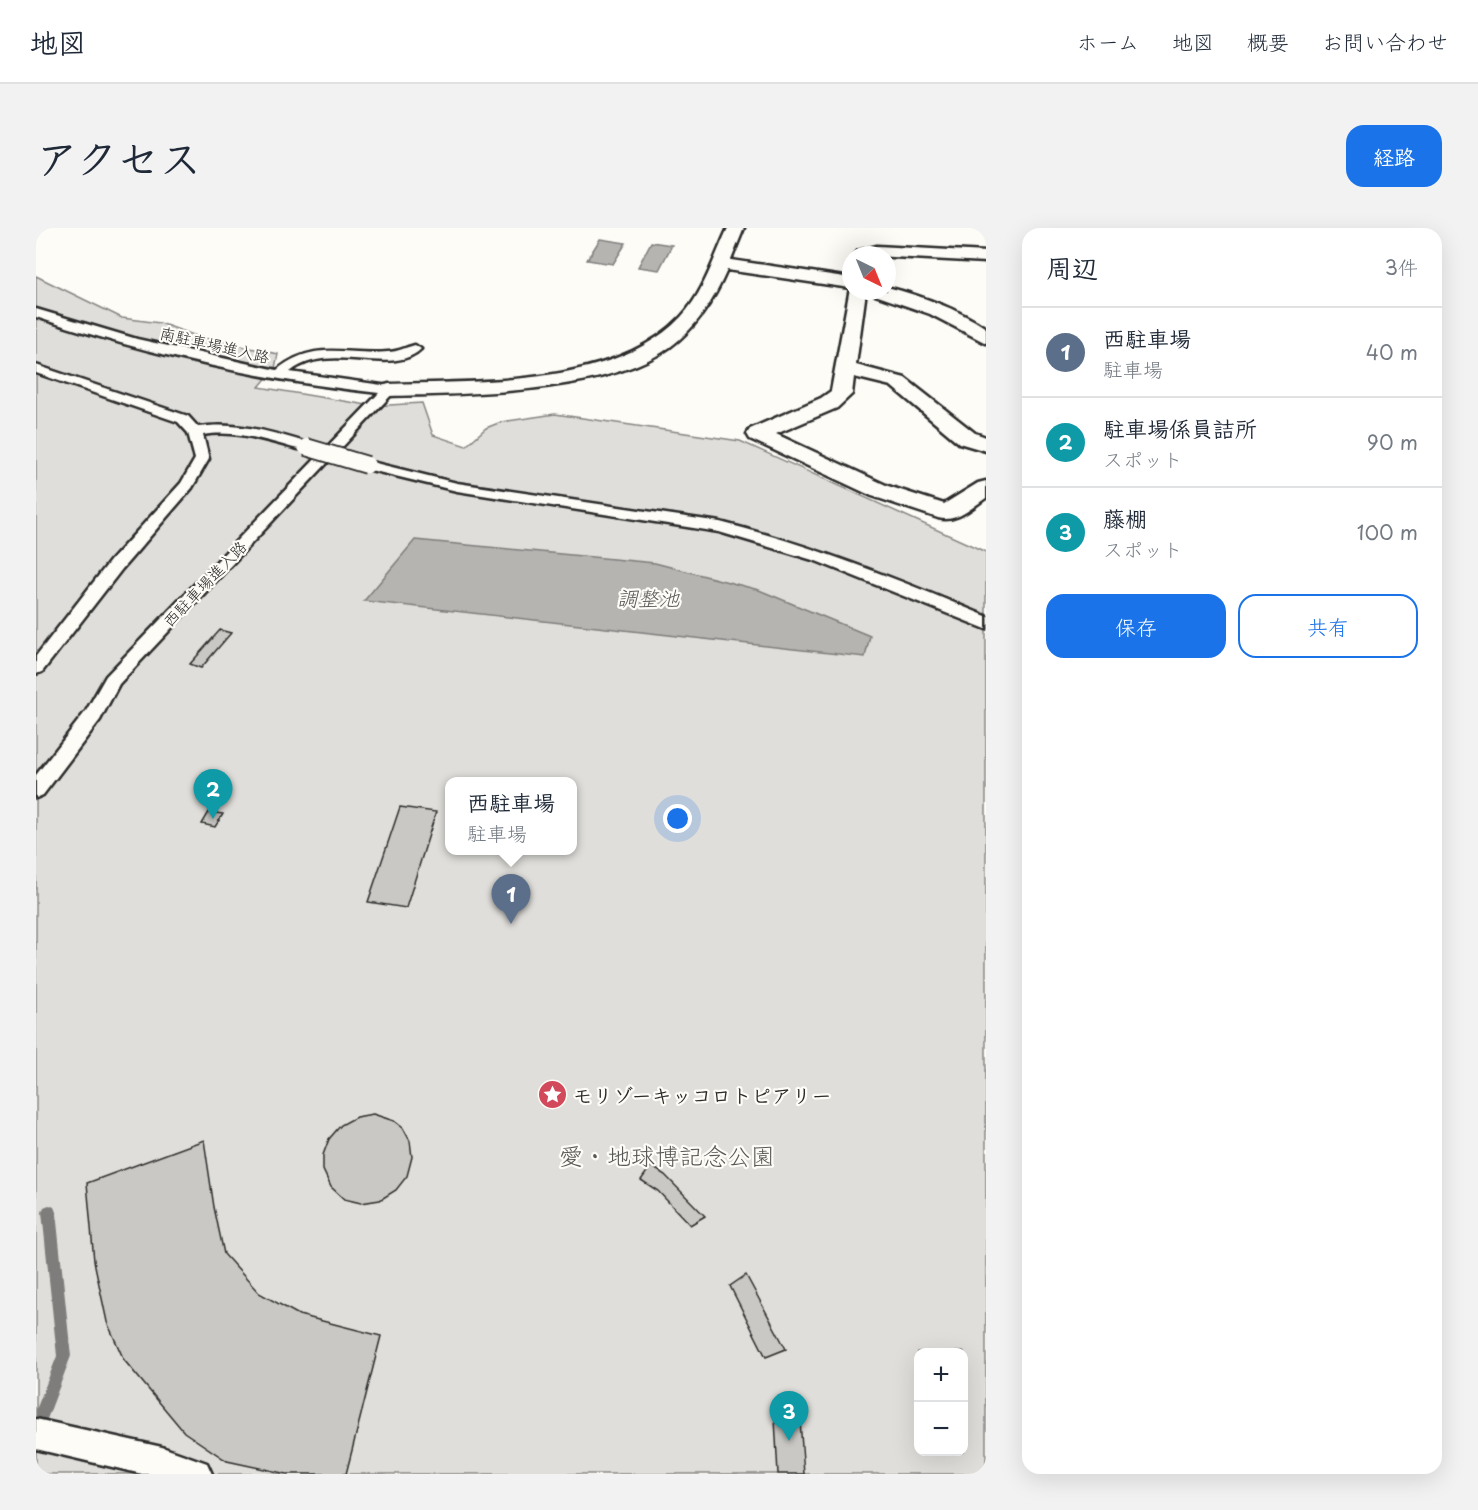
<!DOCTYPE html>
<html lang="ja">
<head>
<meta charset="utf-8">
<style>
  body { margin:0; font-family:"Playpen Sans","Klee One",sans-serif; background:#f2f2f3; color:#1f2937 }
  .controls { position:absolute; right:18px; bottom:18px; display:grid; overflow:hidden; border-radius:12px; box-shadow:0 6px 24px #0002 }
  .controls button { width:54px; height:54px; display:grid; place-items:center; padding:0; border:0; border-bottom:2px solid #e0e1e3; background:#fff; color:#1f2937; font:30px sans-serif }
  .compass { position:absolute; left:806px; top:18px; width:54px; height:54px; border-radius:50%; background:#fff; box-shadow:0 6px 24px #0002; rotate:137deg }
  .you { position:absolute; left:642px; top:591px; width:21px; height:21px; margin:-15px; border:4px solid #fff; border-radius:50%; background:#1a73e8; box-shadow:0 0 0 9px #1a73e833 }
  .badge { display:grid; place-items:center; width:39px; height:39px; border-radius:50%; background:#1a73e8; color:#fff; font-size:20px; font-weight:700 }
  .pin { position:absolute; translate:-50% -50px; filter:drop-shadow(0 2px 3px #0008) }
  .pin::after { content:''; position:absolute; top:32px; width:21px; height:18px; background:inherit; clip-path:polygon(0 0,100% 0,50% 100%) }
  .popup { position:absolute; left:409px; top:549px; width:132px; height:78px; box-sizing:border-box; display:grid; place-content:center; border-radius:12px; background:#fff; filter:drop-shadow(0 2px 4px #0005); font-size:20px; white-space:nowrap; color:#747a83 }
  .popup b { font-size:22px; color:#1f2937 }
  .popup::after { content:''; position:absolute; left:50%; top:100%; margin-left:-12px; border:12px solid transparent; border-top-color:#fff }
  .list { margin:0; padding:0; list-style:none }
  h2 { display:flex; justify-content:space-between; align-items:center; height:78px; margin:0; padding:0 24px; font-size:26px }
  h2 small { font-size:20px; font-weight:400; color:#747a83 }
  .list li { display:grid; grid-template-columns:39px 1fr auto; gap:18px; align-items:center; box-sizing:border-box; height:90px; padding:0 24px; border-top:2px solid #e0e1e3 }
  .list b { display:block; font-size:22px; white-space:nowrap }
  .list p { margin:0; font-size:20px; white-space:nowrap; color:#747a83 }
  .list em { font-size:20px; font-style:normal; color:#747a83 }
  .actions { display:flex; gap:12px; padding:18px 24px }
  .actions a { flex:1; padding:14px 0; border:2px solid #1a73e8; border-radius:18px; text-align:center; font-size:21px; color:#1a73e8 }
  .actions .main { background:#1a73e8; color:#fff }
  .map { position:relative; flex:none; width:950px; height:1246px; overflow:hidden; border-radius:18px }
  header { display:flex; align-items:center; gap:36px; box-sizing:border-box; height:84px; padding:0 30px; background:#fff; border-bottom:2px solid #e0e1e3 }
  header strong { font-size:28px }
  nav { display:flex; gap:33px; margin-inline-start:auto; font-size:21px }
  .intro { display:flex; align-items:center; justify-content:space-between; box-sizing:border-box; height:144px; padding:0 36px }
  h1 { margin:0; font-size:42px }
  .button { padding:15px 27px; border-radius:18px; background:#1a73e8; color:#fff; font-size:21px; font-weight:700 }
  main { display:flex; gap:36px; padding:0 36px }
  aside { flex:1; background:#fff; border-radius:18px; box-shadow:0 6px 24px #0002 }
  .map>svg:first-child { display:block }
</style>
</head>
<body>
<header>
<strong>地図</strong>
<nav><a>ホーム</a><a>地図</a><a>概要</a><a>お問い合わせ</a></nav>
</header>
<div class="intro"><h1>アクセス</h1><a class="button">経路</a></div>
<main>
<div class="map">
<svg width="950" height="1246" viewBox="0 0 950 1246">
  <rect width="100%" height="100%" fill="#fdfcf7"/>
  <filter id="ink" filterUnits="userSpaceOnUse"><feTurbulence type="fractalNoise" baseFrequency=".0167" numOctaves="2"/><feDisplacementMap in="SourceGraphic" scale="12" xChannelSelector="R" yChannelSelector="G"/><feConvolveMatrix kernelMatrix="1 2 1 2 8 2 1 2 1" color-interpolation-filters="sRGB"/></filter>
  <g filter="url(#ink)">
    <path fill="#dfdeda" stroke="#858482" stroke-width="1.5" fill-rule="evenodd" d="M0 48 86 90 124 95 163 109 242 126 239 140 223 159 337 178 386 175 397 207 430 218 450 200 465 194 519 186 704 213 950 324V1246H0ZM414 554H536V622H414ZM882 1124H928V1224H882Z"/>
    <path fill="#b5b4b1" stroke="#7e7d7b" stroke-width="1.5" d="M564 11 590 15 577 36 551 32Z
      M615 14 636 17 623 42 602 39Z
      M379 312 619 335 723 362 834 408 829 429 328 373Z"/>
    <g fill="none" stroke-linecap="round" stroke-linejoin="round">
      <path fill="#7e7d7b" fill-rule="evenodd" d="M13 977 18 979 20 984 35 1128 5 1207 0 1210V1182L21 1128 6 984 8 979Z"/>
    </g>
    <path fill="#c9c8c4" stroke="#2b2b2b" stroke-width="1.5" d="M184 402 195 405 165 440 154 436Z
      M364 579 400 584 370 680 332 674Z
      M173 584 187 586 179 599 166 596Z
      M337 886 358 893 367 900 374 913 376 929 371 948 360 962 344 972 325 975 308 971 295 959 287 942V927L293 911 305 897 320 889Z
      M168 912 178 979 188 1026 223 1065 263 1087 345 1108 310 1246H251L191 1233 148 1204 88 1132 71 1094 58 1033 51 955Z
      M615 938 629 947 669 988 654 997 622 963 605 952Z
      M710 1047 750 1121 730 1129 694 1058Z
      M738 1173 763 1179 768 1246H742Z"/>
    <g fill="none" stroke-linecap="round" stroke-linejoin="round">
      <defs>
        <path id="service" d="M0 81 101 111 241 142C279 111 309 128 352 124 362 124 370 119 379 117L385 121C356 150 293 112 254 144L353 158 360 162 83 456 64 492 7 567 0 570V547L50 483 70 448 343 165C228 153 110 126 0 89Z
          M0 137 152 188 162 199C202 193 238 205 275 216L277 219 270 223C235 215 204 201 167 207L173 231 156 260 86 341 6 444 0 446V428L74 333 145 255 159 231 152 205 142 194 0 145Z
          M331 233 421 255 684 294C776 317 863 352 950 388V401L780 333 683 304 421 263 326 240 324 237Z
          M0 1191 126 1219 171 1235 176 1246H106L0 1221Z"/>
        <path id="minor" d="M692 0H708L695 32 815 50V63H830L820 137 869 150 939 205 950 209V223L923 215 855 158 818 149 816 166 801 180 740 206 852 258 908 276 942 255 950 253V270C935 280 921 295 902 290L836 268 714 211 711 206 714 201 785 170 795 163 814 60 691 42C678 72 661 99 634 119 570 166 431 166 353 168L346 166 342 162 346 158 353 156C442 153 579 159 645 89 668 65 678 29 692 0Z
          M841 18 950 24V34L819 27 822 23Z
          M851 59C886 68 920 80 950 100V115L894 86 839 67 837 63H851Z"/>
      </defs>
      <use href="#service" stroke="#2b2b2b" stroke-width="5"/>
      <use href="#minor" stroke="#2b2b2b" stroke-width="5"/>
      <use href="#service" fill="#fdfcf7" fill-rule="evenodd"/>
      <use href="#minor" fill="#fdfcf7" fill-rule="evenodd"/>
      <defs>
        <path id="service-bridge" d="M270 219 331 237"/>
      </defs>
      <use href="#service-bridge" stroke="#2b2b2b" stroke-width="20" stroke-linecap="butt"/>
      <use href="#service-bridge" stroke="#fdfcf7" stroke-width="16"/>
    </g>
  </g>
  <defs>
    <symbol id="sight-disc" viewBox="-11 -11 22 22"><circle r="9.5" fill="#d1495b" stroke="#fdfcf7"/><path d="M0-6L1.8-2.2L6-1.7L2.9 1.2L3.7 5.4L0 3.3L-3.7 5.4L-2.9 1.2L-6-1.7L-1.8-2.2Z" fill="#fff"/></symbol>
  </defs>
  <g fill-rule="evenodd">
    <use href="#sight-disc" x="500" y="850" width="33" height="33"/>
  </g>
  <g text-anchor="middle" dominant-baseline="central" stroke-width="4.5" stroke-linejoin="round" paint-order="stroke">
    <g font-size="16" fill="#2b2b2b" stroke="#fdfcf7">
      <text transform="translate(179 116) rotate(13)">南駐車場進入路</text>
      <text transform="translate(168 355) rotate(-46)">西駐車場進入路</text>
    </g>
    <g font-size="20" font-weight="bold" fill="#2b2b2b" stroke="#fdfcf7" text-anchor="start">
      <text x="537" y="867">モリゾーキッコロトピアリー</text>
    </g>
    <g font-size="21" font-style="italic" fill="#5b5b5a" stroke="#fdfcf7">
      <text x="612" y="369">調整池</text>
    </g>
    <g font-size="24" fill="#585857" stroke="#fdfcf7">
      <text x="631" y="927">愛・地球博記念公園</text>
    </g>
  </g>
</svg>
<div class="controls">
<button>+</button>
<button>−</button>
</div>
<svg class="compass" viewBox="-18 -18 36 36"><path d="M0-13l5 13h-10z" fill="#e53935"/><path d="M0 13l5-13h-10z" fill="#747a83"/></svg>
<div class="you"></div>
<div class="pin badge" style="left:475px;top:696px;background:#5c6f8a">1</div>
<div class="popup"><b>西駐車場</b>駐車場</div>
<div class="pin badge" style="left:177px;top:591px;background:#0f9aa8">2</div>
<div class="pin badge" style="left:753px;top:1213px;background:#0f9aa8">3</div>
</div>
<aside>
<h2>周辺<small>3件</small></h2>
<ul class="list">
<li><span class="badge" style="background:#5c6f8a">1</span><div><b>西駐車場</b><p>駐車場</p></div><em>40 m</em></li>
<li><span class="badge" style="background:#0f9aa8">2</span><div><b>駐車場係員詰所</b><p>スポット</p></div><em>90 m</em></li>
<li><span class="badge" style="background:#0f9aa8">3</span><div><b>藤棚</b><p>スポット</p></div><em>100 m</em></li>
</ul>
<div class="actions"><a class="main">保存</a><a>共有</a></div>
</aside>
</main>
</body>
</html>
